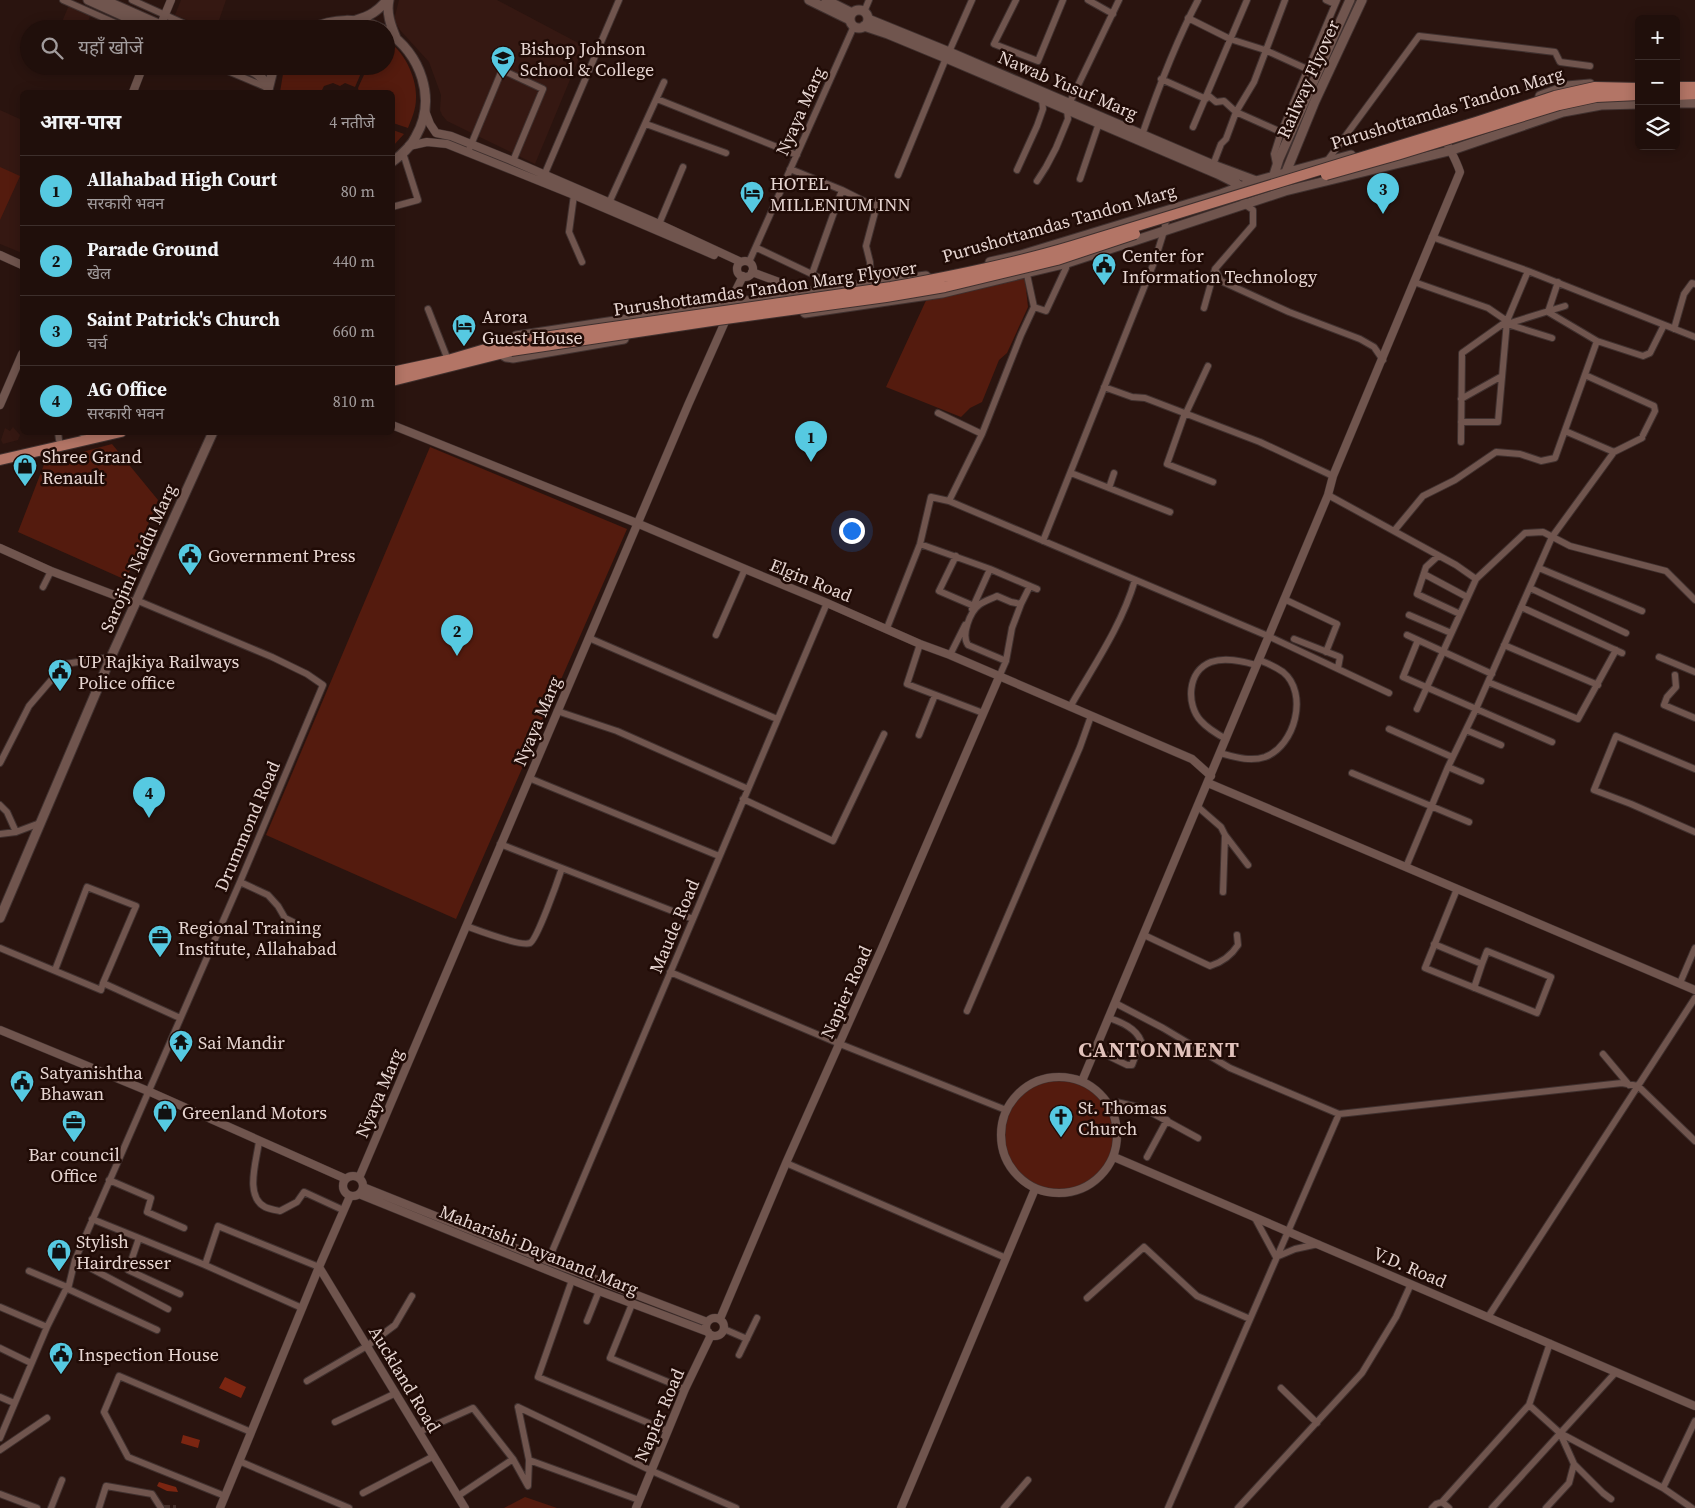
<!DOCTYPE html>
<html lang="hi">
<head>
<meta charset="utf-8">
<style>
  body { margin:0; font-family:"Source Serif 4","Noto Sans Devanagari",serif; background:#2d1d19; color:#f1f3f6 }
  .controls { position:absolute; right:15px; top:15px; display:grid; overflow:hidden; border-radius:8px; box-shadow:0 2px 12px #0003 }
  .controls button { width:45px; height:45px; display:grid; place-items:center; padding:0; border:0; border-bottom:1px solid #3d2f2c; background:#200f0b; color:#f1f3f6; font:25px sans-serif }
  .you { position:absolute; left:851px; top:530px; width:18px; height:18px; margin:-12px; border:4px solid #fff; border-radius:50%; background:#1a73e8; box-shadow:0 0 0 8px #1a73e833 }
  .badge { display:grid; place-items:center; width:32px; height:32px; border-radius:50%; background:#56c9e1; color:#111; font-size:16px; font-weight:700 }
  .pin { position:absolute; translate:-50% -41px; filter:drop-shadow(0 1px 2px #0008) }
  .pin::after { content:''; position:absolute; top:26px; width:18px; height:15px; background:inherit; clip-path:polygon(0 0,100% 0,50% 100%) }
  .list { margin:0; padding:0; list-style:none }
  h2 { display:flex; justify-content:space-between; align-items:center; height:65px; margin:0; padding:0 20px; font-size:21px }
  h2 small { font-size:16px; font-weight:400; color:#a29c9d }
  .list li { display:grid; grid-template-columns:32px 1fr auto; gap:15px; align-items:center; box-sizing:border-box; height:70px; padding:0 20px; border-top:1px solid #3d2f2c }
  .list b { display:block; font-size:19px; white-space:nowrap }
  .list p { margin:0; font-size:16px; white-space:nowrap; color:#a29c9d }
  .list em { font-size:16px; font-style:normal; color:#a29c9d }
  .icon { flex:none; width:28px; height:28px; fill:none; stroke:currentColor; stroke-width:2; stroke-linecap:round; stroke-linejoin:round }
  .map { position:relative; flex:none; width:1695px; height:1508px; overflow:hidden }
  .search { position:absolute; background:#200f0b; box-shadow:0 2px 12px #0003; left:20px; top:20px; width:375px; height:55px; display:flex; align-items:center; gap:12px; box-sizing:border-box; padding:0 18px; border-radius:28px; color:#a29c9d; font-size:19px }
  .panel { position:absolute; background:#200f0b; box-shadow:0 2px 12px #0003; left:20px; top:90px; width:375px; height:345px; border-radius:8px }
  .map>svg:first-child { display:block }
</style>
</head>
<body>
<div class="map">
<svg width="1695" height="1508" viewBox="0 0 1695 1508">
  <rect width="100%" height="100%" fill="#2a140f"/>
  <path fill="#351812" d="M181 0H226L216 29H209L175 15Z
    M399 0H497L584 46 535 164 447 121 442 115 440 110 441 95 429 62 400 30 394 20Z
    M69 5 91 14 85 29H59Z
    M0 110 22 120V253L0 244Z
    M13 427 20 435 18 440 3 444 1 440 5 428 10 431Z"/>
  <path fill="#541b0e" d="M386 40C404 50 417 78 416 98 416 109 412 118 408 128L393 123 392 92H359L358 88 368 66H386Z
    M287 66H364L355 87 345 83 340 86 333 83 324 86 321 92H280L283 74Z
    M393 130 404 134 393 146 392 130Z
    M0 167 20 176 0 220Z
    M1024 270 1028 307 1007 353 999 360 982 402 970 408 961 417 886 387 929 294Z
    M112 444 158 500 126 580 18 532 45 462Z
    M430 447 627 529 456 919 266 835Z
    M1004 1135a55 55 0 1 1 110 0a55 55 0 1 1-110 0Z
    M525 1497 557 1508H504Z"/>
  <path fill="#7b2511" d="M225 1377 246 1387 241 1398 219 1388Z
    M183 1435 200 1440 198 1448 181 1443Z
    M159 1482 176 1487 178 1492 167 1491 157 1486Z"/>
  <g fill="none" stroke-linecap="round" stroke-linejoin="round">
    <path stroke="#46312c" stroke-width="6" stroke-dasharray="6 3" stroke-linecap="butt" d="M164 1508H176"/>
    <defs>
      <path id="minor" d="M63 0 129 29
        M132 0 196 29
        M1016 0 994 44 1038 61 1063 0
        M1088 0 1113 14
        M1326 0 1335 4
        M864 12 869 0
        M1188 18 1230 39 1265 50 1307 69
        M949 52 972 0
        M216 66 268 88
        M1161 79 1206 99 1209 96 1216 102 1224 101 1236 112 1281 132
        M657 99 797 155
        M1069 104 1119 0
        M646 124 726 153
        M1193 127 1247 0
        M1142 135C1158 89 1175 43 1198 0
        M468 152 502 70 543 89 513 161
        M1327 161 1419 36 1555 52 1560 62 1590 66
        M1276 164 1274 154 1281 132 1337 0
        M1213 165 1221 144 1226 139 1236 112 1254 82 1285 0
        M790 169 842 190 866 202
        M1017 170 1037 126 1043 109 1042 100
        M898 175 946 58
        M543 178 619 0
        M1080 179 1099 123
        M1037 181 1046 167 1056 148 1068 119 1067 110
        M1242 190 1244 204 1253 210V225L1215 269 1221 281 1289 312 1360 339 1374 347 1383 360
        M574 195 569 232 582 262
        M608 205 664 82
        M392 207 418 200 403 153
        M659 224 683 167
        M1432 237 1528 271 1695 337
        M757 248 839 287
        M749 262 854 26
        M812 274 842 190
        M1414 282 1488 308 1507 321 1462 353 1461 442
        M1558 282 1548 312 1597 341
        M871 284 870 262 866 246 878 201
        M1034 307 1046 311 1066 268 1067 260
        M1204 308 1215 269
        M428 309 448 360
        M1674 329 1684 294 1692 283 1695 284
        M1552 338 1507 324 1565 306
        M1585 375 1654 406 1655 411 1643 435
        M1104 387 1132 397 1145 398 1260 442 1333 476
        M1461 399 1502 376
        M938 413 982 434
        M1185 413 1167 464 1213 482
        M1186 413 1208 366
        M1461 422H1498L1507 321 1528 271
        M1565 431 1614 452
        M58 432 59 440
        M83 434 84 432
        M1071 473 1170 512
        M1109 488 1114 473
        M1328 495 1456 565 1476 579
        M949 501 982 434 1021 335 1034 307 1026 270
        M1394 531 1423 496 1455 480 1496 452 1520 454 1541 461 1555 458 1597 341 1643 356 1650 353 1664 325
        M1043 541 1155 260 1164 231 1167 215
        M920 544 990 569 1037 589
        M956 556 939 591 974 606
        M1438 556 1426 567 1417 594 1460 614
        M1539 568 1642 611
        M1424 574 1467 597
        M43 587 51 571
        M1530 588 1626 633
        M1284 599 1337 624 1326 652
        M1521 607 1622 653
        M972 609 990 569
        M1409 615 1451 633
        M887 628 920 544 931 497 949 501 1268 636 1389 693
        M716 635 745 569
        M1407 635 1492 674
        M589 638 777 719
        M1294 639 1340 657 1338 668
        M1418 640 1403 677 1552 742
        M920 644 907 684 983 713
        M1504 645 1598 685
        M950 655 965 625
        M1659 657 1695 672
        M1006 661 1012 628 1021 604
        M1675 675 1676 687 1667 697 1664 705 1695 718
        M999 677 1006 661 968 645C961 635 970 612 979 605 984 601 991 599 997 596L1011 602 1021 604 1030 586
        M1488 682 1578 719 1616 650
        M1070 707C1094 665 1121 627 1135 580
        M1417 709 1476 579 1525 533 1543 532 1570 546 1666 571 1695 600
        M557 711 617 731 748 789
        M1389 729 1452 757
        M1466 730 1501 745
        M919 735 935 695
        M1226 739C1217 734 1208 729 1201 721 1186 705 1187 671 1211 662 1225 657 1242 661 1256 665
        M1220 753C1235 757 1250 762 1265 757 1295 746 1309 693 1283 672 1276 667 1267 663 1259 660
        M0 763 29 706 65 664 111 657
        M1448 767 1481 781
        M1695 769 1616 736 1594 790 1631 804 1695 832
        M1352 773 1469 822
        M529 778 719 856
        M743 799 833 841 884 734
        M0 805 7 812 16 832
        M1198 807 1221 827 1225 835 1248 865
        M0 834 16 832 40 823
        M500 844 693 919
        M1406 867 1448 767 1476 709 1552 537 1614 452 1642 438
        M240 882 268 895 278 906 285 918 311 931
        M1223 892 1225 835
        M466 926C477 930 521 947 530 943 537 940 558 880 562 868
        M1144 935 1210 966C1223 962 1231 956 1238 945L1237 935
        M1434 944 1482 964 1487 951 1551 977 1537 1013 1425 968 1457 889
        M0 948 101 990 103 983 180 1018
        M55 970 87 887 136 906 103 983
        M670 972 840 1044 1006 1110
        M1680 983 1695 948
        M1474 988 1482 964
        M1115 1003 1163 1028 1230 1068 1339 1114
        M967 1011 1080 747 1091 716
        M1096 1050 1127 1065H1132L1141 1041C1136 1028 1121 1022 1109 1018
        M1603 1054 1629 1085
        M1109 1105 1116 1102 1143 1108 1198 1138
        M259 1141C257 1160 244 1196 265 1207 269 1209 275 1210 280 1211L297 1202 304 1192 343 1210
        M1147 1157 1167 1120
        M786 1163 1006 1258
        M109 1180 151 1198 147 1212 184 1228
        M1255 1218 1276 1257 1295 1249 1318 1244
        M92 1219 139 1238 128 1270 180 1294
        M139 1238 205 1265
        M75 1260 168 1309
        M548 1261 827 603
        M29 1271 67 1287
        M572 1280 538 1377 668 1431
        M68 1289 157 1330
        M1087 1298 1144 1247 1197 1296 1250 1319
        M632 1304 610 1358 685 1389
        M0 1307 47 1327
        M302 1308 205 1265 218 1226 319 1267
        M1488 1317 1695 998
        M587 1321 599 1291
        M724 1329 747 1339
        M1550 1343 1529 1405 1560 1433 1663 1488 1692 1508
        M0 1348 31 1363
        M739 1355 757 1318
        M307 1381 367 1346 395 1325 412 1296
        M1281 1388 1317 1423
        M0 1397 14 1403
        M518 1407 652 1471 736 1508
        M335 1422 396 1393
        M419 1432 473 1408 513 1459 528 1486 529 1460 518 1407
        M0 1438 47 1327 67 1287 68 1289 75 1260 240 882 323 685 307 674 272 657 136 600
        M0 1450 47 1418
        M529 1460 639 1500
        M239 1461 349 1508
        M1574 1464 1603 1493 1611 1499
        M1663 1488 1695 1421
        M363 1493 434 1456
        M0 1494 37 1508
        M225 1496 128 1457 104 1412 119 1376 251 1432
        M458 1496 513 1459
        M1442 1502 1449 1508
        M51 1508 62 1480
        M99 1508 106 1486 152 1494 161 1508
        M1004 1508 1028 1480
        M1168 1508 1339 1114 1622 1083 1638 1086 1695 1141
        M1238 1508 1362 1373 1396 1317 1411 1284
        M1432 1508 1436 1504 1442 1502 1529 1405
        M1492 1508 1616 1372
        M1546 1508 1569 1483 1574 1464 1560 1433"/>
      <path id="tertiary" d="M159 29 171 0
        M133 92 143 66
        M425 111 430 124 436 133 451 136 513 161 659 224 741 262
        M409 146 427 142 447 144 574 195 714 255
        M0 255 22 265
        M737 269a8 8 0 1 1 16 0a8 8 0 1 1-16 0Z
        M752 272 806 292
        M0 405 22 354
        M392 425 639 524 745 569 827 603 920 644 950 655 1192 759 1211 776
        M0 548 51 571 135 603
        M1208 783 1695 990
        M0 1030 148 1091 346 1179
        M1001 1135a58 58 0 1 1 116 0a58 58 0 1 1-116 0Z
        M1082 1081 1328 495 1333 476 1460 172C1456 159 1449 149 1444 137
        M1114 1157 1695 1406
        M343 1186a10 10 0 1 1 20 0a10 10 0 1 1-20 0Z
        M359 1178 688 405 724 324 729 304 743 276
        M363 1187 548 1261 707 1322
        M359 1194 599 1291 708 1332
        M319 1267 465 1508
        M706 1327a9 9 0 1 1 18 0a9 9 0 1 1-18 0Z
        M720 1319 786 1163 882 948 999 677
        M220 1508 319 1267 350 1196
        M636 1508 685 1389 711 1335
        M901 1508 1035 1189"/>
      <path id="secondary" d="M88 0 152 29
        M104 0 170 29
        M389 0C386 13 391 26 396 38
        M809 0 850 20
        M826 0 852 13
        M850 19a9 9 0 1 1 18 0a9 9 0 1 1-18 0Z
        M868 19 949 52 1213 165 1256 181
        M356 20C370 16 378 11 387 0
        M864 26 888 34 946 58 1218 174 1236 183 1241 187
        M310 29C333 18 359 17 382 29
        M386 31C421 54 437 99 416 136 411 147 401 155 392 162
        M240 66C254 72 261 73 268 88
        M268 90 274 66
        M1540 96 1567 86 1590 84
        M1676 103H1695
        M1284 177 1315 101 1362 0
        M1272 181 1279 159 1350 0
        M990 262 1021 255 1221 194 1256 181 1351 155
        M805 313 942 293 1067 263 1285 191 1449 151 1563 112 1601 105 1639 104
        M516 336 806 292 926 276
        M501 354 506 357 513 358 624 339
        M0 918 111 657 213 432"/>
      <path id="primary" d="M1676 87H1695
        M1676 95 1695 94
        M392 372 448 360 509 342
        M392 381 511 351
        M0 460 121 432"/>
    </defs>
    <use href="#minor" stroke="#40312f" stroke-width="8"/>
    <use href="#tertiary" stroke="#40312f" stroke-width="9"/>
    <use href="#secondary" stroke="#40312f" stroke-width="11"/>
    <use href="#primary" stroke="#40312f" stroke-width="12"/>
    <use href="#minor" stroke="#70554e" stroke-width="6"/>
    <use href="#tertiary" stroke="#70554e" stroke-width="8"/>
    <use href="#secondary" stroke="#70554e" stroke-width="9"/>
    <use href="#primary" stroke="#b37566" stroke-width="10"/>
    <defs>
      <path id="primary-bridge" d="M1326 175 1397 155 1559 105 1596 97 1639 95
        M509 342 891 287C952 276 1012 264 1072 246L1476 122 1555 96 1595 87 1639 88
        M511 351 718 320 886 297 945 287 1057 260 1135 234"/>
    </defs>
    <use href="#primary-bridge" stroke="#40312f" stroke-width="12" stroke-linecap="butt"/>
    <use href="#primary-bridge" stroke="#b37566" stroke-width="10"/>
  </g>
  <defs>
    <symbol id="school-pin" viewBox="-11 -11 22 30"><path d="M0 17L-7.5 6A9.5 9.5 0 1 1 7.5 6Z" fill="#56c9e1" stroke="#200b06"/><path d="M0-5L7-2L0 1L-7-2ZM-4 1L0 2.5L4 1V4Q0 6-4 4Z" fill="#111"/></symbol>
    <symbol id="hotel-pin" viewBox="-11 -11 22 30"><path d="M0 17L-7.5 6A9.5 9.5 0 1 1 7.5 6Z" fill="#56c9e1" stroke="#200b06"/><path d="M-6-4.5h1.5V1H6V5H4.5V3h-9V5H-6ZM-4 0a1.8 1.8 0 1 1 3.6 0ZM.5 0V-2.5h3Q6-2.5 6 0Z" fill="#111"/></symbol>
    <symbol id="civic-pin" viewBox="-11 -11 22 30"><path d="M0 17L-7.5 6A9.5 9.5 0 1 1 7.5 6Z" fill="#56c9e1" stroke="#200b06"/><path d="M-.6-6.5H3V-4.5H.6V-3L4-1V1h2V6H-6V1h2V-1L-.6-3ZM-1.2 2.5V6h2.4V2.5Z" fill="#111"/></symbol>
    <symbol id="shop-pin" viewBox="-11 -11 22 30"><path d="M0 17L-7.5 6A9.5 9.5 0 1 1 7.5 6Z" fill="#56c9e1" stroke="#200b06"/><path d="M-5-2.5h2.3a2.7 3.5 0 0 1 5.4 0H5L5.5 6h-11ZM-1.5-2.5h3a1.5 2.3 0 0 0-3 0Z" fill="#111"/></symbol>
    <symbol id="office-pin" viewBox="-11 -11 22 30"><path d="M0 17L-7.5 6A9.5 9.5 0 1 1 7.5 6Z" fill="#56c9e1" stroke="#200b06"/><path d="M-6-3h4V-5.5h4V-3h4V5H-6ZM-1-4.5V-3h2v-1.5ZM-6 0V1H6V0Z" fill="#111"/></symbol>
    <symbol id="temple-pin" viewBox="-11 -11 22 30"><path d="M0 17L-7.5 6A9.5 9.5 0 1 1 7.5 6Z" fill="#56c9e1" stroke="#200b06"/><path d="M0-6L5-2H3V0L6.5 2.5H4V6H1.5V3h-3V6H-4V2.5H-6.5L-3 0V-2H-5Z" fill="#111"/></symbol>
    <symbol id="church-pin" viewBox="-11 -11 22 30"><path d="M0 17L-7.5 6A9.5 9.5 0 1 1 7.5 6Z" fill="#56c9e1" stroke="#200b06"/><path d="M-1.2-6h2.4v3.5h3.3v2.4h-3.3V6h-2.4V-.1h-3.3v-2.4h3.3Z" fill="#111"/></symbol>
  </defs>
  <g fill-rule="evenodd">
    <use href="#school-pin" x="489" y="44" width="28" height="38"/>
    <use href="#hotel-pin" x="738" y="179" width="28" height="38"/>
    <use href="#civic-pin" x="1090" y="251" width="28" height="38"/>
    <use href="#hotel-pin" x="450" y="312" width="28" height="38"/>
    <use href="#shop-pin" x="11" y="452" width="28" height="38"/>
    <use href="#civic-pin" x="176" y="541" width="28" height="38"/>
    <use href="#civic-pin" x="46" y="657" width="28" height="38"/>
    <use href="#office-pin" x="146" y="923" width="28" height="38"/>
    <use href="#temple-pin" x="167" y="1028" width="28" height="38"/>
    <use href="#civic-pin" x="8" y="1068" width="28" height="38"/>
    <use href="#shop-pin" x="151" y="1098" width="28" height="38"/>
    <use href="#church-pin" x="1047" y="1103" width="28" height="38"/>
    <use href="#office-pin" x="60" y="1108" width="28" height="38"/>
    <use href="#shop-pin" x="45" y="1237" width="28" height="38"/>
    <use href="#civic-pin" x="47" y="1340" width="28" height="38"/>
  </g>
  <g text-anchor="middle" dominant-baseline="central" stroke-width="5" stroke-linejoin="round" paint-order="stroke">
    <g font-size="18" fill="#e7d6d2" stroke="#200b06" text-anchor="start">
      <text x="520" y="48">Bishop Johnson<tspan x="520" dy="21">School &amp; College</tspan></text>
      <text x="770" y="183">HOTEL<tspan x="770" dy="21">MILLENIUM INN</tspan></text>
      <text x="1122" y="255">Center for<tspan x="1122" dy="21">Information Technology</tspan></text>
      <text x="482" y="316">Arora<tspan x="482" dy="21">Guest House</tspan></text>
      <text x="42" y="456">Shree Grand<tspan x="42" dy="21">Renault</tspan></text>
      <text x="208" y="555">Government Press</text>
      <text x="78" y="661">UP Rajkiya Railways<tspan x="78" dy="21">Police office</tspan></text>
      <text x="178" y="927">Regional Training<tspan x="178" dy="21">Institute, Allahabad</tspan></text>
      <text x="198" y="1042">Sai Mandir</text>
      <text x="40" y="1072">Satyanishtha<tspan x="40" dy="21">Bhawan</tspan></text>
      <text x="1078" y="1107">St. Thomas<tspan x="1078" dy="21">Church</tspan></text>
      <text x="182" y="1112">Greenland Motors</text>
      <text x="74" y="1154" text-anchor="middle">Bar council<tspan x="74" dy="21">Office</tspan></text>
      <text x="76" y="1241">Stylish<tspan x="76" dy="21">Hairdresser</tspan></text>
      <text x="78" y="1354">Inspection House</text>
    </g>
    <g font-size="18" fill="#e7d6d2" stroke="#200b06">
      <text transform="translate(1308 79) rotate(-66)">Railway Flyover</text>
      <text transform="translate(1068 85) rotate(23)">Nawab Yusuf Marg</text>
      <text transform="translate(1447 108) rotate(-17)">Purushottamdas Tandon Marg</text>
      <text transform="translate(800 111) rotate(-66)">Nyaya Marg</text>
      <text transform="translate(1059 223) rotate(-16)">Purushottamdas Tandon Marg</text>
      <text transform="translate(765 288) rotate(-8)">Purushottamdas Tandon Marg Flyover</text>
      <text transform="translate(138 558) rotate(-66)">Sarojini Naidu Marg</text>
      <text transform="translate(811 580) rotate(22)">Elgin Road</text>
      <text transform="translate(537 721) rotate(-67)">Nyaya Marg</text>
      <text transform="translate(247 826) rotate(-67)">Drummond Road</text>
      <text transform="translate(674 926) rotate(-67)">Maude Road</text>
      <text transform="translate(846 992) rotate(-66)">Napier Road</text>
      <text transform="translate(379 1093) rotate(-67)">Nyaya Marg</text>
      <text transform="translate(539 1250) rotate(22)">Maharishi Dayanand Marg</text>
      <text transform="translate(1410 1267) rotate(23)">V.D. Road</text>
      <text transform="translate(405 1379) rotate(59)">Auckland Road</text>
      <text transform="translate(659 1415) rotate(-67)">Napier Road</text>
    </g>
    <g font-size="22" font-weight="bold" letter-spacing="1" fill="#e1c1ba" stroke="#200b06">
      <text x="1159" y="1049">CANTONMENT</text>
    </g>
  </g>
</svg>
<div class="controls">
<button>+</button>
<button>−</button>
<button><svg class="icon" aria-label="layers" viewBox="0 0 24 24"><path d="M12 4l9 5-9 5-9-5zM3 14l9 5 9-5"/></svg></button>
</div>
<div class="you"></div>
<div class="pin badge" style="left:811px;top:462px">1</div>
<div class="pin badge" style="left:457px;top:656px">2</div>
<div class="pin badge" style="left:1383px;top:214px">3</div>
<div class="pin badge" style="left:149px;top:818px">4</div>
<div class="search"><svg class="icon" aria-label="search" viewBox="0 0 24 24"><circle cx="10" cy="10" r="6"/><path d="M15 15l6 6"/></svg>यहाँ खोजें</div>
<section class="panel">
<h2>आस-पास<small>4 नतीजे</small></h2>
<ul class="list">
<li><span class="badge">1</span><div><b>Allahabad High Court</b><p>सरकारी भवन</p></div><em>80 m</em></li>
<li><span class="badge">2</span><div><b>Parade Ground</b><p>खेल</p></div><em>440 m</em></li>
<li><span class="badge">3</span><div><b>Saint Patrick's Church</b><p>चर्च</p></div><em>660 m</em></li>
<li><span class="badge">4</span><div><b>AG Office</b><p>सरकारी भवन</p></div><em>810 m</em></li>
</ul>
</section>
</div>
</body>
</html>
